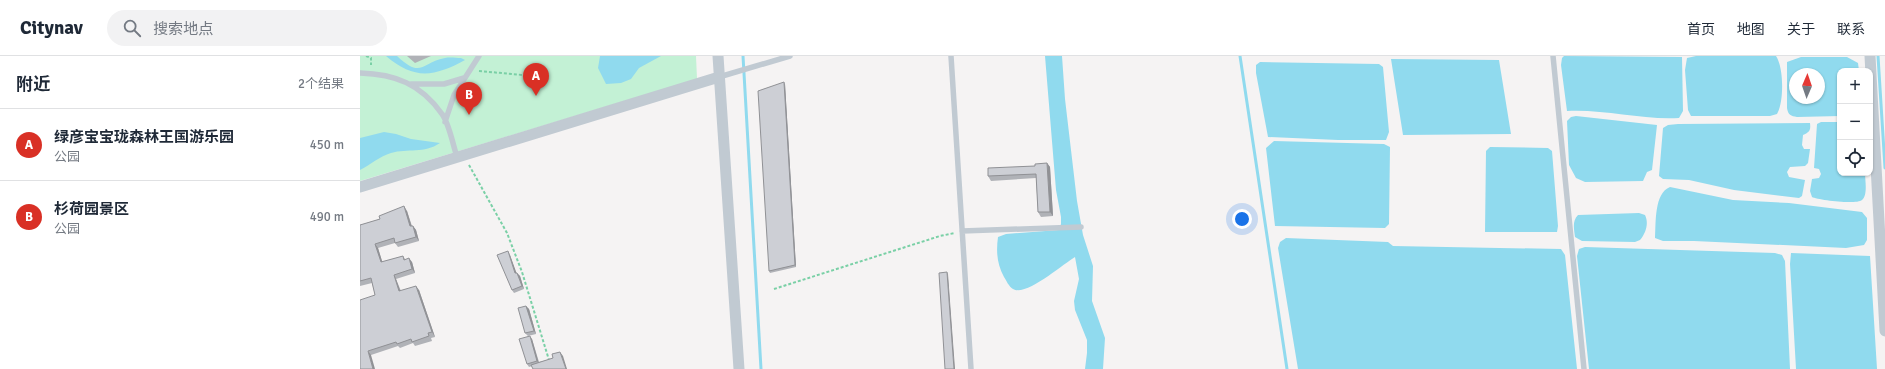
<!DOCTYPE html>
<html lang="zh">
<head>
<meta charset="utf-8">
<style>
  body { margin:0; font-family:Signika,"Noto Sans SC",sans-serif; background:#f2f2f3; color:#1f2937 }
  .controls { position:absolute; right:12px; top:12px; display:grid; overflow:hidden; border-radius:8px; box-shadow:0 1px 3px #0004 }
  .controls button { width:36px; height:36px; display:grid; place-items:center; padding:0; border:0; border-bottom:1px solid #e0e1e3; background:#fff; color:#1f2937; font:20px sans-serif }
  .compass { position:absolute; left:1429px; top:12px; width:36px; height:36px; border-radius:50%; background:#fff; box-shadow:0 1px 3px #0004; rotate:2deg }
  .you { position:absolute; left:882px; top:163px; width:14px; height:14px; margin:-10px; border:3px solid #fff; border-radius:50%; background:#1a73e8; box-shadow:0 0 0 6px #1a73e833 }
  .badge { display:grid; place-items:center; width:26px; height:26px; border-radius:50%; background:#d93025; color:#fff; font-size:13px; font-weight:700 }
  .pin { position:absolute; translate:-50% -33px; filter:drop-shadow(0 1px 2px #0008) }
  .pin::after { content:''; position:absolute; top:21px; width:14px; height:12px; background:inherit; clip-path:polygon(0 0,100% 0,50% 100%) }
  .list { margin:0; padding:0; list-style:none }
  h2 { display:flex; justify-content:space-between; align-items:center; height:52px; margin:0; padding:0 16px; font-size:17px }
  h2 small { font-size:13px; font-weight:400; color:#747a83 }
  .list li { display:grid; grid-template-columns:26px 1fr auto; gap:12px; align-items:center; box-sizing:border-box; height:72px; padding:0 16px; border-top:1px solid #e0e1e3 }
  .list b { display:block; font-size:15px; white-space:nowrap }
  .list p { margin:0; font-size:13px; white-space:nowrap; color:#747a83 }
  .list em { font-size:13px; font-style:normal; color:#747a83 }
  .icon { flex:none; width:22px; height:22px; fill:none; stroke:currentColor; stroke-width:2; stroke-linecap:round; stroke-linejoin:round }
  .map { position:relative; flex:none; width:1525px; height:313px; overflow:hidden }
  header { display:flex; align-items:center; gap:24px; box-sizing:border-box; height:56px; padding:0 20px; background:#fff; border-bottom:1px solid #e0e1e3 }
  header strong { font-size:19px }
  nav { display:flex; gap:22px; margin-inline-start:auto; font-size:14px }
  .search { width:280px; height:36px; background:#f2f2f3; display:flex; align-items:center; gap:10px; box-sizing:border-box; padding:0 14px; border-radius:22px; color:#747a83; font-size:15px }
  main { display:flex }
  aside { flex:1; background:#fff }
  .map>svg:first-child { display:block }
</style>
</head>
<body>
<header>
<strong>Citynav</strong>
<div class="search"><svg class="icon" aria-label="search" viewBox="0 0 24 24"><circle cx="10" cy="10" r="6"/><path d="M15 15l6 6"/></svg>搜索地点</div>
<nav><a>首页</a><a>地图</a><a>关于</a><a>联系</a></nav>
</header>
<main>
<aside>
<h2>附近<small>2个结果</small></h2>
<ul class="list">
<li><span class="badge">A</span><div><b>绿彦宝宝珑森林王国游乐园</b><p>公园</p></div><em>450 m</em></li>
<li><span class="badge">B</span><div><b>杉荷园景区</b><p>公园</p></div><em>490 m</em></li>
</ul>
</aside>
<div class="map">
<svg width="1525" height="313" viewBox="0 0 1525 313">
  <rect width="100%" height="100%" fill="#f5f3f3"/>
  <path fill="#c3f1d5" d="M0 0H336L337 23 0 125Z"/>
  <path fill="#90daee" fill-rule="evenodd" d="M26 0H37C62 23 60 7 85 2 90 1 96 2 101 2L105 4C74 21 54 24 26 0Z
    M240 0H301L279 12 271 23 261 27 246 28 238 12Z
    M685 0H702L705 43 717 145 723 179 733 210 732 245 745 282 743 313H725L727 297V284L715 254 714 245 719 223 715 201C703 208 666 241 653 233 649 231 646 224 644 221 637 208 636 196 638 181L646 178 699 174 701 168V161L696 134Z
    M1204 0 1322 1 1323 55 1319 62C1281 64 1244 53 1207 55L1201 9 1202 2Z
    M1336 0H1416C1424 12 1424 46 1417 58L1410 60H1331L1328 54 1325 14 1327 2Z
    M1441 1H1487L1498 7 1499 15H1480V60L1437 61C1431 60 1428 59 1427 52V6ZM1435 18H1459V42H1435Z
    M1031 3 1139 4 1151 78 1043 79Z
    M900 6 1019 8 1023 11 1029 76 1026 84H978L908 81 896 17V9Z
    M1216 60 1297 69 1292 114 1287 116 1283 125 1225 126 1216 122 1209 109 1207 65 1211 61Z
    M1461 66H1480V117H1505C1505 124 1508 139 1502 144 1496 149 1458 144 1452 141L1450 135 1452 123 1459 122 1461 118 1459 113 1454 112 1457 68Z
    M1450 67C1451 75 1449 76 1443 79L1442 89 1444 93H1450L1448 107 1445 110 1430 111 1427 116 1429 121 1445 124 1442 140 1439 142 1374 134 1329 124 1303 123 1299 120 1303 72 1308 69 1318 68Z
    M24 76 36 78 51 83 80 87C64 98 48 92 31 97 20 100 10 109 0 114V82Z
    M914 85 1024 88 1030 91 1029 168 1025 172 915 170 906 92Z
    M1130 91 1188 92 1192 95 1198 170 1197 176H1125L1126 95Z
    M1310 131 1373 144 1429 147 1502 156 1507 162V184L1504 189 1486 192 1334 185H1303L1295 182C1296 167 1294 137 1310 131Z
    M1279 157 1285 159C1289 167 1286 177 1280 184L1275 186 1222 185 1215 181C1214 173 1212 165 1218 159Z
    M926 182 1028 186 1033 190 1201 193 1205 199 1217 313H938L918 192 920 186Z
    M1225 191 1415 197 1422 199 1425 205 1430 313H1229L1217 200 1219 193Z
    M1431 197 1510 200 1517 313H1436L1430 208Z"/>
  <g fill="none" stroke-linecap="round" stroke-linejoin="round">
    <path stroke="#90daee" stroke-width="3" d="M383 0 401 313
      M880 0 927 313
      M1518 0 1525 112"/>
    <path stroke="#7ad0a6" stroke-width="2" stroke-dasharray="3 2" stroke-linecap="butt" d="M6 0 11 2V9
      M119 15 174 20
      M109 109 147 177 162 216 189 304
      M414 233 580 180 595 177"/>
    <path stroke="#c1cad2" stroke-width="5.5" d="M591 0 611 313
      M1193 0 1224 313
      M0 17C35 18 61 28 82 58 89 67 93 89 97 101
      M359 21 430 0
      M51 28H84L104 22
      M85 66 94 39 119 0
      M602 175 721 171"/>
    <path stroke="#c1cad2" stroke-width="11" d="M358 0 379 313
      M1510 0 1525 275
      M0 131 359 21"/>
  </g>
  <path fill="#b0b2b7" d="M47 0H71L55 7Z
    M425 28 436 211 410 217 409 215Z
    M687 107 690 111 693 160 681 161 678 156 676 122 631 125 628 120Z
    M47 155 52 170H53L56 174 59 185 38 191 35 187 18 192 22 206 43 200 45 203 52 206 55 217 36 223 41 235 59 234 75 281 71 282 72 285 55 290 53 287 40 292 38 290 11 299 0 313 15 239 12 227 0 230V169Z
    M150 199 156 217H157L160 220 164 233 154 237 152 234Z
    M166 250 169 253 176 278 168 280 165 277Z
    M172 283 179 306 203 300 169 311 167 308Z"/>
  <path fill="#909195" d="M424 26 425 28 436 211 435 209Z
    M687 107 690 111 693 160 690 156Z
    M44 150 47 155 53 175 50 170Z
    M53 170 56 174 59 185 56 181Z
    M15 188 18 192 24 211 21 206Z
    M148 195 150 199 158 221 155 217Z
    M49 202 52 206 55 217 52 213Z
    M587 216 588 218 595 313H594Z
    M157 217 160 220 164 233 162 230Z
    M34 219 36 223 42 240 39 235Z
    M56 230 59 234 75 281 72 276Z
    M166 250 169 253 176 278 174 275Z
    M170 280 172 283 179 308 177 305Z
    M8 295 11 299 15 313H13Z
    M200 296 203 300 207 313H206Z"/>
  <path fill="#cdcfd5" stroke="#909195" d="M424 26 435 209 409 215 398 35Z
    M687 107 690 156H678L676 118 628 120V112L675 110V108Z
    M44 150 50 170H53L56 181 35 187 34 182 15 188 21 206 43 200 44 204 49 202 52 213 34 219 39 235 56 230 72 276 68 277 69 280 52 286 51 283 37 288 36 286 8 295 13 313H0V244L15 239 11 222 0 225V169L20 163 19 160Z
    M148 195 155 217H157L162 230 152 234 137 199Z
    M587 216 594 313H585L579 217Z
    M166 250 174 275 165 277 158 252Z
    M170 280 177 305 167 308 159 283Z
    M200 296 206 313H173L171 309 193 302 192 298Z"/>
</svg>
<div class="controls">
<button>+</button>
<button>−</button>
<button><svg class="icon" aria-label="locate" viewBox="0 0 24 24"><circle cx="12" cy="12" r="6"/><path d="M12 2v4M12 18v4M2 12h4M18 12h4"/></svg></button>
</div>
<svg class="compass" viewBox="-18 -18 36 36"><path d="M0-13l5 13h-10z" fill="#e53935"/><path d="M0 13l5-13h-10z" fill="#747a83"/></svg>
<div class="you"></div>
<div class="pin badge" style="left:176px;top:40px">A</div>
<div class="pin badge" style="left:109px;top:59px">B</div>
</div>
</main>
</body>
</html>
